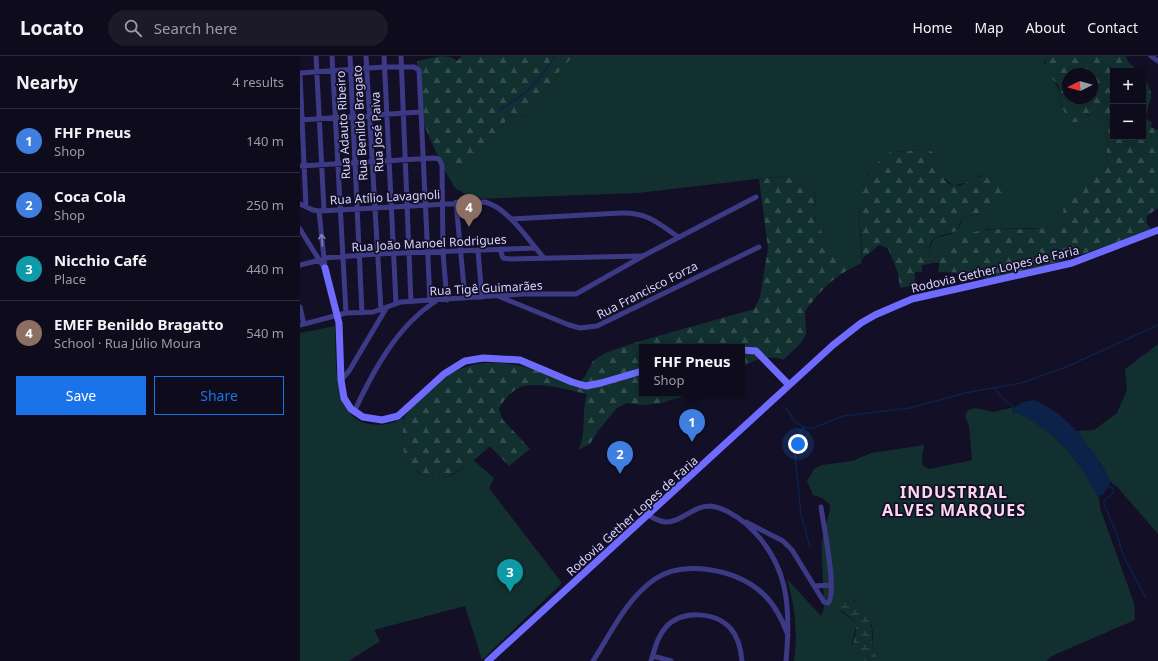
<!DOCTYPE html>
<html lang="en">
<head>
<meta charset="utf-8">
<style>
  body { margin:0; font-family:"Noto Sans",sans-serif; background:#1c1929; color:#f1f3f6 }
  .controls { position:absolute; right:12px; top:12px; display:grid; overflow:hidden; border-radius:0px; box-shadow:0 4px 16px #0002 }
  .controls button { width:36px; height:36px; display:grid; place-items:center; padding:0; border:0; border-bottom:1px solid #2e2b3b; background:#0e0b1c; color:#f1f3f6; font:20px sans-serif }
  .compass { position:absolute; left:762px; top:12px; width:36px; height:36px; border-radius:50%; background:#0e0b1c; box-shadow:0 4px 16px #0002; rotate:265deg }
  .you { position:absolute; left:498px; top:388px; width:14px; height:14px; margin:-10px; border:3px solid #fff; border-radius:50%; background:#1a73e8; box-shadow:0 0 0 6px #1a73e833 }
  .badge { display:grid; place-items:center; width:26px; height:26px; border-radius:50%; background:#1a73e8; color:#fff; font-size:13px; font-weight:700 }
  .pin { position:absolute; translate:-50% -33px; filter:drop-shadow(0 1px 2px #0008) }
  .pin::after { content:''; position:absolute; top:21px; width:14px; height:12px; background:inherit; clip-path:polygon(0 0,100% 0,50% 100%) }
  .popup { position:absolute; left:339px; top:288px; width:106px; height:52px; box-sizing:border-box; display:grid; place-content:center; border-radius:0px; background:#0e0b1c; filter:drop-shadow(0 1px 3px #0005); font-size:13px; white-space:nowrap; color:#9b9ba3 }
  .popup b { font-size:15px; color:#f1f3f6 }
  .popup::after { content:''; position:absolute; left:50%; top:100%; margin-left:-8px; border:8px solid transparent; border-top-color:#0e0b1c }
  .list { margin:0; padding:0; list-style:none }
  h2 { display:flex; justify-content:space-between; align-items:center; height:52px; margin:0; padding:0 16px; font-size:17px }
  h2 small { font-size:13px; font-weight:400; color:#9b9ba3 }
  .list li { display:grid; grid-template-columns:26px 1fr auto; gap:12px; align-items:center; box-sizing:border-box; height:64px; padding:0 16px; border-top:1px solid #2e2b3b }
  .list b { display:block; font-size:15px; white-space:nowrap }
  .list p { margin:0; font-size:13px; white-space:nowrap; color:#9b9ba3 }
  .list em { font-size:13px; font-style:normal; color:#9b9ba3 }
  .actions { display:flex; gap:8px; padding:12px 16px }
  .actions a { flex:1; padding:9px 0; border:1px solid #1a73e8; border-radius:0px; text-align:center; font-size:14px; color:#1a73e8 }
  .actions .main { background:#1a73e8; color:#fff }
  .icon { flex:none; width:22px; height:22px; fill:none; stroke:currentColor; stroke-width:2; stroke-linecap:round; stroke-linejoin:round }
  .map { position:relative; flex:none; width:858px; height:605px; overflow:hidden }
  header { display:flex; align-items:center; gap:24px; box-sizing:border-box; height:56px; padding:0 20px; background:#0e0b1c; border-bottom:1px solid #2e2b3b }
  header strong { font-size:19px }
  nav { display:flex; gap:22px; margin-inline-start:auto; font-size:14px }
  .search { width:280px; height:36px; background:#1c1929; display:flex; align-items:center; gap:10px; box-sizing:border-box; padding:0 14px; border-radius:22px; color:#9b9ba3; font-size:15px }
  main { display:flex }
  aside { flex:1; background:#0e0b1c }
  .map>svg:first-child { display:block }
</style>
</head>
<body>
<header>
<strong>Locato</strong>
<div class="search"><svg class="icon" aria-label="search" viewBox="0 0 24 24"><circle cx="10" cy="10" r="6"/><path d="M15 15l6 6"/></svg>Search here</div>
<nav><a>Home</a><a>Map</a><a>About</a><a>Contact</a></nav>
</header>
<main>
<aside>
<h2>Nearby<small>4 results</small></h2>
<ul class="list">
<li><span class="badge" style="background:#3f7fe0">1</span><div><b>FHF Pneus</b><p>Shop</p></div><em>140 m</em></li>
<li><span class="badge" style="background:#3f7fe0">2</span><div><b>Coca Cola</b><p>Shop</p></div><em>250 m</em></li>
<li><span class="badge" style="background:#0f9aa8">3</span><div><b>Nicchio Café</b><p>Place</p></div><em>440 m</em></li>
<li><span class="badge" style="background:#8d6e63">4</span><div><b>EMEF Benildo Bragatto</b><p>School · Rua Júlio Moura</p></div><em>540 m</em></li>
</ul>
<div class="actions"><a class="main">Save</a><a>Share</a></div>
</aside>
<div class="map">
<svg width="858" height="605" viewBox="0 0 858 605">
  <defs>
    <pattern id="forest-firs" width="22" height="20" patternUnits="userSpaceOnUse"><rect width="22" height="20" fill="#12302f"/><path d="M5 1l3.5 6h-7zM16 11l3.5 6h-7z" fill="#344d4e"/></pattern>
    <pattern id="wetland-marsh" width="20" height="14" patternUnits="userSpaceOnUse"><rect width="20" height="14" fill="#12302f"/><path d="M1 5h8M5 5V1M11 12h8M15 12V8" fill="none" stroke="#344d4e"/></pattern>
  </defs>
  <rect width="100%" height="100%" fill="#130f26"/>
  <path fill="#12302f" d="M274 0H747L744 7 762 39 758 44 770 66C782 60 793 54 807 60L809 65 806 109 797 116 764 157 763 165 757 170 746 172 687 173 638 207H630C628 198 629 189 635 182L651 178 659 171 663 161 681 158 682 119C672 122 664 130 653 129L642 121 639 102 627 92 624 94 590 96 568 118 559 156 562 207 550 213 540 196 526 183 516 166 515 159 516 129 504 131 492 123 484 120 338 137 174 143 155 132 141 108 167 110 189 87 210 59 219 61 228 59 247 35 260 14Z
    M35 270C37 300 30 361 69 368 85 370 89 368 104 362 102 375 102 389 106 402 107 406 113 410 116 413 135 431 158 421 171 402L194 422 189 432 262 527 182 604 165 550 74 574 80 585 49 605H0V277Z
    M858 288V478L819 433 811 426 801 408 776 375 794 374 817 357 827 334 825 313Z
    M714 351 712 356C741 360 789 413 798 440 800 444 800 449 800 452L834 547 835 564 754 599 746 605H579C568 586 576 584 571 568 568 558 560 551 553 544H538L541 556 555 565C557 577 551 583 552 594L565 605H494C498 577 495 550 487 523L521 560 524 552C524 530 521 507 522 485 523 472 530 461 530 449L522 442 513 439 507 425 514 413 522 409 552 405 571 397 624 389 622 401 623 410 630 413 672 404 669 370 665 360 668 354 675 352 694 356Z"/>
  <path fill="url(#forest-firs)" fill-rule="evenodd" d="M141 0 151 1 157 5 162 0H274L260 14 247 35 228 59 219 61 210 59 177 106 167 110 141 108 123 66 117 5Z
    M747 0H826L828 6 839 15H813V81H843V19C858 46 848 40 846 62L852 67 851 71 858 74V152L847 160 846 166 851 173C796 195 742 213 685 223L674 217 638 216 640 200C647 193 655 183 664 179 692 167 744 180 763 165L764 140 782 124 806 109 809 65 807 60 798 58H787L781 66H770L758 44 762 39 758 29 744 14ZM768 18H792V42H768Z
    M627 92C630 95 637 99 639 103 645 117 637 128 660 130L674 122 698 117 702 119 703 139 690 156 663 161 656 175 634 182C628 189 628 199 631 208L622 209V216H615V229L600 232 598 217 588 192 579 189 562 203C562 158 547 129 590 96L624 94Z
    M484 120 492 123 504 131 516 129 515 159 516 166 526 183 540 196 550 213C530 223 518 238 505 255L506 278 501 287 483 304C468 299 455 302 442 312V291H342V337H394L362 347 343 349 327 347 317 352 298 375 290 388 279 393C287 373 281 358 287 338 268 334 244 326 224 330 214 332 203 344 199 353L203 364 230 393 209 410 190 390 174 404 171 402C158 420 135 431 117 414 114 411 108 408 106 403 102 394 102 374 104 364 105 356 117 347 123 341 169 289 220 306 276 329L284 322 293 305 305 297 337 286 454 253 460 241 468 192 459 123Z"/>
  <path fill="url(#wetland-marsh)" d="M542 539C554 543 569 557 571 569 574 586 569 588 579 605H565L552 594V590L556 575 555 565 539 553 538 544Z"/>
  <path fill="#0c2248" d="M735 344C771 360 793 393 811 426L803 439 798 440C781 410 762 383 732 365 725 361 720 357 712 356 715 347 726 345 735 344Z"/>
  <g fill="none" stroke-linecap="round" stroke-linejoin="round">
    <path stroke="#0c2248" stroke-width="1.5" d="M199 54C228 37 237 28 255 0
      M695 332 702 342 714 351
      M486 352 495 366 506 372H513L543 360 610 352 665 337 721 327 766 311 858 269
      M504 371 496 381 494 388 501 459 510 491
      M807 430 813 432 814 436 804 445V448L817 479 823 499 846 542"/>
    <path stroke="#3d3a85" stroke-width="5" d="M16 0 24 154
      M32 0 46 257
      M50 0 62 257
      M66 0 81 254
      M84 0 96 247
      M101 0 111 246
      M851 0 858 5
      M0 17 84 11H114L119 14 130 245
      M0 19 6 151
      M0 64 121 56
      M0 110 134 102 139 103 142 109 143 197 147 244
      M156 146 165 242
      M0 148 13 154 19 155 185 146C207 151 229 185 244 202
      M19 155 25 212
      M211 163 321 157C347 156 358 167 378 181
      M0 173 23 210
      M200 193 203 202 210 203 342 200
      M178 195 182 241
      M24 202 77 198 236 192
      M0 209 20 204
      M198 240 269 269 280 272 297 270 459 191
      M0 251 4 268
      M0 269 46 257 73 256 101 246 223 238H276L343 200 456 141
      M41 324 49 315 87 251
      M54 356C73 315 97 270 136 245
      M348 459C353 462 359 465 365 466 381 467 392 450 410 450 422 451 437 460 446 468 489 506 491 551 486 605
      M446 466 483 485 492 494 524 546 528 547C538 537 523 467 521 451
      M514 530 531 529
      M353 600 371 605
      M293 605C311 577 327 542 355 523 384 503 436 514 461 536 474 547 482 563 488 579
      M351 605C355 593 357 581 366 571 382 554 415 555 431 573 439 582 441 594 442 605"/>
    <path stroke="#6f6bff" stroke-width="7" d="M25 212 39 267 41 324 44 342 51 353 63 361 82 364 98 360 144 318 165 305 183 302 220 304 272 326 286 330 301 327 342 315
      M442 294 456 295 489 329
      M188 605 533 289 561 267 575 259 612 243 772 207 858 174"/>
  </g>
  <defs><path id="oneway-shaft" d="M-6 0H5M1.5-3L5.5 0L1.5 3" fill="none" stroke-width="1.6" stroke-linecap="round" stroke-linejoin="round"/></defs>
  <use stroke="#837fbc" href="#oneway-shaft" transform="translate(22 184) rotate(-95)"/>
  <g text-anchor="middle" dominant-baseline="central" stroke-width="3.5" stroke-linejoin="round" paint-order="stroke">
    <g font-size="12" fill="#d9d4ff" stroke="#130f26">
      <text transform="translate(60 67) rotate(-93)">Rua Benildo Bragato</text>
      <text transform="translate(43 69) rotate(-93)">Rua Adauto Ribeiro</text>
      <text transform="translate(77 76) rotate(-93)">Rua José Paiva</text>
      <text transform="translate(85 141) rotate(-3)">Rua Atílio Lavagnoli</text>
      <text transform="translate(129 187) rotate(-3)">Rua João Manoel Rodrigues</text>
      <text transform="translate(695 213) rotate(-13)">Rodovia Gether Lopes de Faria</text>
      <text transform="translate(186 232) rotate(-3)">Rua Tigê Guimarães</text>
      <text transform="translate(347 234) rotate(-27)">Rua Francisco Forza</text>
      <text transform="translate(332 460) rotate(-42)">Rodovia Gether Lopes de Faria</text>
    </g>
    <g font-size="16" font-weight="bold" letter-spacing="1" fill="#ffd6f0" stroke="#130f26">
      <text x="654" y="436">INDUSTRIAL<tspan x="654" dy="18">ALVES MARQUES</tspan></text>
    </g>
  </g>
</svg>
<div class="controls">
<button>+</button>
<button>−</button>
</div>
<svg class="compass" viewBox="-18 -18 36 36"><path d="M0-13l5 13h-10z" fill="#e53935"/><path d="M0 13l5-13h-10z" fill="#9b9ba3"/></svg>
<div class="you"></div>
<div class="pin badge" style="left:392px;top:386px;background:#3f7fe0">1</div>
<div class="popup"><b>FHF Pneus</b>Shop</div>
<div class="pin badge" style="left:320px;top:418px;background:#3f7fe0">2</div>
<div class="pin badge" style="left:210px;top:536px;background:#0f9aa8">3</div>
<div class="pin badge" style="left:169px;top:171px;background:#8d6e63">4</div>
</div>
</main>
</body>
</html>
